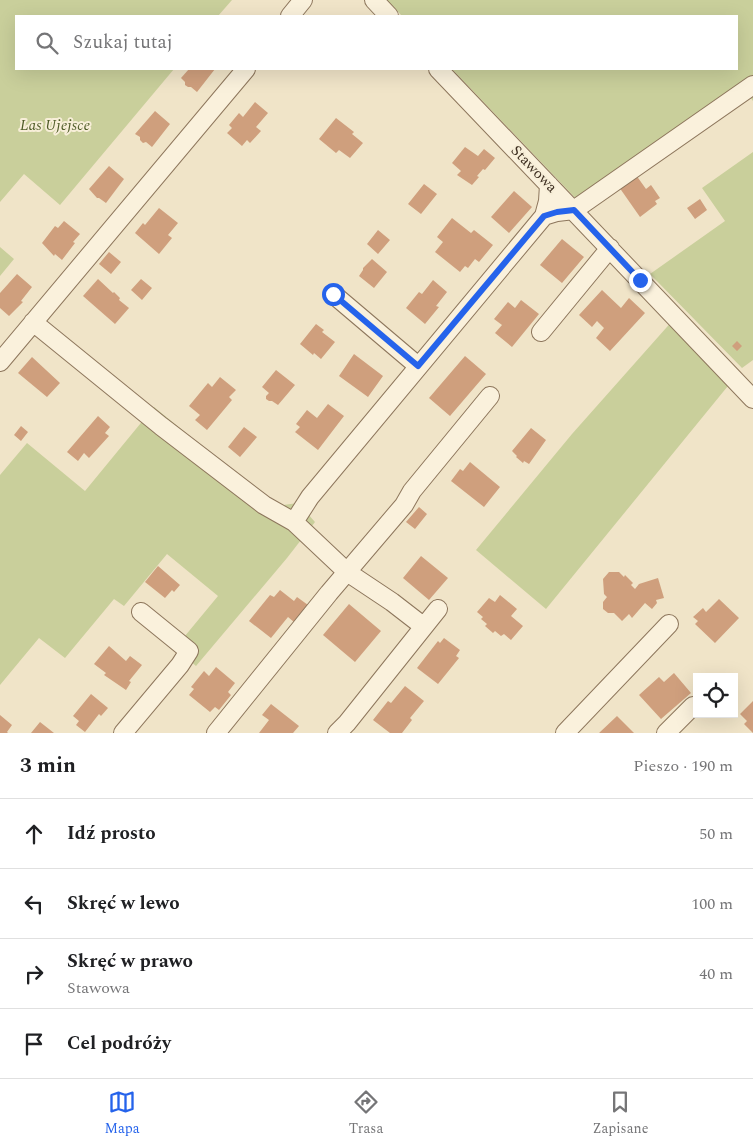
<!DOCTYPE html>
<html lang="pl">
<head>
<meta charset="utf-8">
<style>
  body { margin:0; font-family:Spectral,serif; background:#f6f6f6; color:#202124 }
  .controls { position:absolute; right:15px; bottom:15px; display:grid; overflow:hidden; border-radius:0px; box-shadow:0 5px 20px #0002 }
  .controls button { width:45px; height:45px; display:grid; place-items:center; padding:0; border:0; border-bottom:1px solid #e0e0e0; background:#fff; color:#202124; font:25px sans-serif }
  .stop { position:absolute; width:15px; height:15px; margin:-11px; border:4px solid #2563eb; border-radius:50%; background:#fff }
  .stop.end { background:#2563eb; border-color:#fff; box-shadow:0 1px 5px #0008 }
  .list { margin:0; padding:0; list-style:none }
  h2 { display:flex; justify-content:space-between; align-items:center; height:65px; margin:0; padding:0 20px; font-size:21px }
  h2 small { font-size:16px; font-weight:400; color:#757577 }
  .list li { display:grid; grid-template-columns:32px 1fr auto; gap:15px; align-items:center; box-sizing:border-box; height:70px; padding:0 20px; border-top:1px solid #e0e0e0 }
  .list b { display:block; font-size:19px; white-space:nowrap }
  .list p { margin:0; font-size:16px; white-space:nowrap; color:#757577 }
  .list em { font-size:16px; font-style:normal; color:#757577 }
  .icon { flex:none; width:28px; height:28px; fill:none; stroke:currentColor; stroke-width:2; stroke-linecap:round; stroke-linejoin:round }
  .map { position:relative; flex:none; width:753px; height:733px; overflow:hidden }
  .search { position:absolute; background:#fff; box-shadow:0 5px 20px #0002; left:15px; right:15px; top:15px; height:55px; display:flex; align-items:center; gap:12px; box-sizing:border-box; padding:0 18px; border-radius:0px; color:#757577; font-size:19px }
  .sheet { height:345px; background:#fff }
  nav { display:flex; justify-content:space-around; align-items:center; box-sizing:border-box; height:70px; border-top:1px solid #e0e0e0; background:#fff; font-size:14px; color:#757577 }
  nav a { display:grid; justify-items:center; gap:2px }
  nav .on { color:#2563eb }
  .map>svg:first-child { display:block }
</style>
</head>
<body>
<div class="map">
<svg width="753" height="733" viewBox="0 0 753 733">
  <rect width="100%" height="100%" fill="#f0e4c8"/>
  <path fill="#c9cf9b" d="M0 0H232L218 16H16V69H174L60 205 24 174 0 202Z
    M387 0H753V101L748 94 583 206 452 69H737V16H402Z
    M753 152V360L742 368 650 274 725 221 702 188Z
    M0 247 14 259 0 276Z
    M674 319 732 381 546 609 476 550 572 434Z
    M154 407 276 506 298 503 315 522 287 558 196 666 175 648 218 596 167 554 124 606 114 599 65 658 39 638 0 685V475L27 443 85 491Z"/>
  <path fill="#cf9f7d" d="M189 69H215L197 92 191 87H188L185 85V82L181 78Z
    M255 102 268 113 256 127 261 131 250 143 247 140 242 146 227 133 232 128 229 125 239 113 243 117Z
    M155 111 170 124 152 147 146 142 143 143 140 140V137L135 134Z
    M336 118 354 132 352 134 363 143 350 158 339 150 336 153 319 139Z
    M465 147 478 156 484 149 495 158 485 170 483 169 477 176 479 177 472 185 457 175 461 171 452 163Z
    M109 166 124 179 106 203 99 198H97L89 189Z
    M636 175 646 189 651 185 660 198 655 201 657 204 640 217 619 187Z
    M424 184 437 194 421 214 408 204Z
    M514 191 532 207 509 233 491 217Z
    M700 199 707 210 695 219 687 208Z
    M159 208 178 223 168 235 172 238 159 254 135 233 143 223 145 225Z
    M452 218 471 233 474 230 493 245 479 262 475 259 468 268 465 266 460 272 435 252 443 242 437 237Z
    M64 221 80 234 73 242 75 243 62 260 55 254 54 256 42 243 55 226 58 228Z
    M378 230 390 240 378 254 367 244Z
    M562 239 584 257 562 283 540 265Z
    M109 252 121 262 111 274 99 264Z
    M372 259 387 272 374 288 359 276 363 270V268Z
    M17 274 32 287 21 301 23 302 9 316 0 308V293Z
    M98 279 113 293 114 292 120 298 119 300 129 308 115 324 83 296Z
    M141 279 152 288 142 300 131 290Z
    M433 280 447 292 436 306 439 307 425 324 406 308 419 292 422 294Z
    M602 290 621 308 629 298 645 313 610 351 596 338 604 328 597 321 592 327 579 315Z
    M521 300 539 314 512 347 495 333 502 325 494 319 508 302 515 308Z
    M316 324 324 330 322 332 335 342 321 359 314 353 313 355 300 344Z
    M737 341 742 346 737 351 732 346Z
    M354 354 383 376 368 397 339 376Z
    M465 356 486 374 450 416 429 398Z
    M32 357 60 383 47 397 18 373Z
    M276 370 295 385 278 405 272 401H269L266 399V396L269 393 262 387Z
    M220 377 236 390 229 397 232 400 207 430 195 420 200 415 189 406 208 383 212 387Z
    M328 404 344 416 318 450 295 432 300 427 296 424 307 410 317 418Z
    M98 416 110 427 105 433 109 436 89 458 84 453 78 461 67 452Z
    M21 426 28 432 21 441 14 435Z
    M244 427 257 437 240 457 228 447Z
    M531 428 546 440 529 464 524 461 523 463 516 457 517 456 512 451Z
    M470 462 500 487 484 507 451 481 460 469 463 471Z
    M419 507 427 514 415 529 406 522Z
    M421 556 448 578 429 600 403 578Z
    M158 566 180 585 174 592 172 590 165 598 145 582Z
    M609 572H619L624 577 625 575 633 583 631 585 635 589 639 584 658 578 664 598 656 600 657 603 652 609 645 603 632 618 629 614 622 621 614 613H608L603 609V602L607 597 604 594 603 579Z
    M280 590 294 601 297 597 308 605 294 622 288 617 271 638 249 621 270 595 274 597Z
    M500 595 517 609 511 616 523 626 511 640 504 634 501 636 495 631 493 633 485 626 487 624 481 619 483 617 477 612 489 598 495 602Z
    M719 599 739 618 715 643 695 624 698 621 693 617 703 608 706 612Z
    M349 604 381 631 355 662 323 635Z
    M444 638 460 650 456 656 459 658 438 684 417 668 438 641 440 643Z
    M109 646 126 661 130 656 142 665 129 681 131 682 126 690 104 675 106 673 94 664Z
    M216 667 235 683 228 692 231 695 219 710 215 707 210 712 189 695 194 689 191 687 204 671 209 676Z
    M674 673 691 693 661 719 639 695 659 677 664 682Z
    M405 686 424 701 410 718 412 720 402 733H390L373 720 388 701 391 703Z
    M91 694 108 708 101 716 99 714 85 732 76 725 79 721 73 716Z
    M753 701V733L744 724 747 721 740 714Z
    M271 704 299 726 293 733H259L269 720 262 715Z
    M0 715 12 725 7 732 8 733H0Z
    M617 716 634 733H599Z
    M40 722 54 733H31Z"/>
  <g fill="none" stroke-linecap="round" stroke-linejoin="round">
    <defs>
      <path id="minor" d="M374 0 389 16
        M290 16 303 0
        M438 69 753 399
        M544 216 557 212 574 210 753 85
        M333 294 418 366
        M33 322 161 426 264 505 294 522
        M541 332 610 248
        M0 362 246 69
        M423 626 392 602 347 572 294 522 310 497 544 216 548 201 549 185
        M123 733 180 665 189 651 141 612
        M216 733 329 593 404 505 412 491 490 396
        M337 733 347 723 438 609
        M565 733 669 624
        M666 733 693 706"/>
    </defs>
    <use href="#minor" stroke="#8d765c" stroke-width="20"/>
    <use href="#minor" stroke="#faf1dc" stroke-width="18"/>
  </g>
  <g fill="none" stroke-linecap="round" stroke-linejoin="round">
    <path stroke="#2563eb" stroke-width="6" d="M333 294 418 366 544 216 557 212 574 210 640 280"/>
  </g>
  <g text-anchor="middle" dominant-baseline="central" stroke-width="4" stroke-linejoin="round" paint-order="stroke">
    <g font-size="15" font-style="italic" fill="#4d5a26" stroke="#f7eed8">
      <text x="55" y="125">Las Ujejsce</text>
    </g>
    <g font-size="15" fill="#3d2e20" stroke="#f7eed8">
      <text transform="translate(534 169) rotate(46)">Stawowa</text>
    </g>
  </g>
</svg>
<div class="controls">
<button><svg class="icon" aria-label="locate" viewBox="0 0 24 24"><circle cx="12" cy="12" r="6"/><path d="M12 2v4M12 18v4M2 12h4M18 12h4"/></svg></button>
</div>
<div class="stop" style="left:333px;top:294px"></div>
<div class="stop end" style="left:640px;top:280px"></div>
<div class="search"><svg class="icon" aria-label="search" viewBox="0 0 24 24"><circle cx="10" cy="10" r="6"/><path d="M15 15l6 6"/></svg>Szukaj tutaj</div>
</div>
<section class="sheet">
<h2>3 min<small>Pieszo · 190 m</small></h2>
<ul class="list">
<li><svg class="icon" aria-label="ahead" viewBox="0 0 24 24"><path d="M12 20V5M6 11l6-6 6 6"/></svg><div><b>Idź prosto</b></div><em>50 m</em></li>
<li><svg class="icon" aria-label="left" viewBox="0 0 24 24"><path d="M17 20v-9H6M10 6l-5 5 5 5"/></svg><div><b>Skręć w lewo</b></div><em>100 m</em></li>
<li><svg class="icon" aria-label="right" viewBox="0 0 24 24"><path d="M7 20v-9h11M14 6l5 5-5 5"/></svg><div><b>Skręć w prawo</b><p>Stawowa</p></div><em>40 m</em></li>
<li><svg class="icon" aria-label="arrive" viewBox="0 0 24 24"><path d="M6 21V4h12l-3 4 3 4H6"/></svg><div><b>Cel podróży</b></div></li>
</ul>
</section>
<nav>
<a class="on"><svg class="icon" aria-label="map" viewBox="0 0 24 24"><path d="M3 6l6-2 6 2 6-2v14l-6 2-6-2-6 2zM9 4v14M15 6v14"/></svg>Mapa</a>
<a><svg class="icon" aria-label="directions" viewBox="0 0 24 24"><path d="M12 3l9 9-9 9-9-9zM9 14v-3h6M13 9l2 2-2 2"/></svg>Trasa</a>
<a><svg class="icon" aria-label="saved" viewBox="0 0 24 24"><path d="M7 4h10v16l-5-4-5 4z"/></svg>Zapisane</a>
</nav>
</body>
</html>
